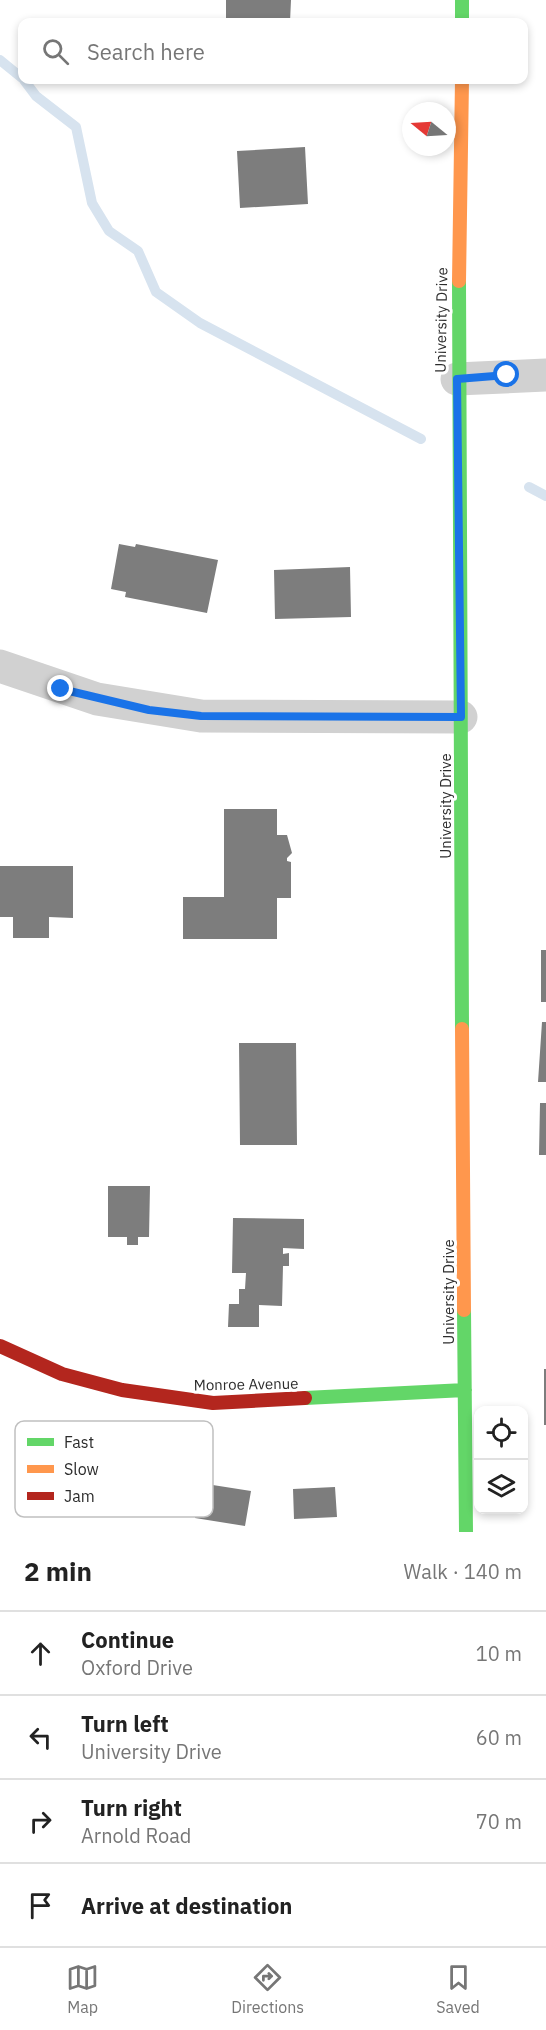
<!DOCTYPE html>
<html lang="en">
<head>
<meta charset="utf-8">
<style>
  body { margin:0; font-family:"IBM Plex Sans",sans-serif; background:#f6f6f6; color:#222 }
  .controls { position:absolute; right:18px; bottom:18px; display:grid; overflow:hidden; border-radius:12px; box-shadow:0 3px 9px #0003 }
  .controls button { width:54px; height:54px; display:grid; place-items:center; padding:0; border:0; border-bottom:2px solid #e0e0e0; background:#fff; color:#222; font:30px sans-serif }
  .compass { position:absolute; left:402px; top:102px; width:54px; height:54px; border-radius:50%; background:#fff; box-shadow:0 3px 9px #0003; rotate:288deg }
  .stop { position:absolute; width:18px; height:18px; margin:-14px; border:4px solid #1a73e8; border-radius:50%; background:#fff }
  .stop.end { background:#1a73e8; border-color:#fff; box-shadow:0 2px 6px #0008 }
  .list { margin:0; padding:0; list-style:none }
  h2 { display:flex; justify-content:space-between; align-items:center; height:78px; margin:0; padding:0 24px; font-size:26px }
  h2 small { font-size:20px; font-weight:400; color:#767676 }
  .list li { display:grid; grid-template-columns:39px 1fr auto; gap:18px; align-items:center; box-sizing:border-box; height:84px; padding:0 24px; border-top:2px solid #e0e0e0 }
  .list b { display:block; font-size:22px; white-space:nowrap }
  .list p { margin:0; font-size:20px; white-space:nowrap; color:#767676 }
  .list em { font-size:20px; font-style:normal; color:#767676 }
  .icon { flex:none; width:33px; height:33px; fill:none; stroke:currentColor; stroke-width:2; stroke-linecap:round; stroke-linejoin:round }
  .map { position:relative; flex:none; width:546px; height:1532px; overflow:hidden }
  .search { position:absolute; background:#fff; box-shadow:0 3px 9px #0003; left:18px; right:18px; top:18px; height:66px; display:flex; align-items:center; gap:15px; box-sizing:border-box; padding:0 21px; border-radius:12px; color:#767676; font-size:22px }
  .sheet { height:414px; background:#fff }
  nav { display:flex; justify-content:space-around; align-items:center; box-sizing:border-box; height:84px; border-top:2px solid #e0e0e0; background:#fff; font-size:16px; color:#767676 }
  nav a { display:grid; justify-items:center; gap:3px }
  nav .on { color:#767676 }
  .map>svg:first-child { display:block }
</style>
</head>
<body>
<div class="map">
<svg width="546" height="1532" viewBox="0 0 546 1532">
  <rect width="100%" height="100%" fill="#fff"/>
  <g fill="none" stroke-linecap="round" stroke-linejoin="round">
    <path stroke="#d7e3ef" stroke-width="10" d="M0 60 22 78
      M24 80 36 96 76 127 92 203 109 231 138 251 156 292 200 323 421 439
      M529 487 546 496"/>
  </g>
  <path fill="#7d7d7d" d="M226 0H291L290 22 226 21Z
    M305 147 308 204 240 208 237 151Z
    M119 544 135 547 136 544 218 560 207 613 125 597 126 592 111 589Z
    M350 567 351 617 275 619 274 570Z
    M224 809H277V835H287L292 853 287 858V861L291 862V898H277V939H183V897H224Z
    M0 866H73V918L49 917V938H13V917H0Z
    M541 950H546V1002H541Z
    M542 1022H546V1082H538Z
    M239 1043H296L297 1145H240Z
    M540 1103H546V1155H539Z
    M108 1186H150L149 1237H138V1245H127V1237H108Z
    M233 1218 304 1219V1249L283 1248V1254L289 1253V1266H283L282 1306 259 1305V1327H228L229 1304H239V1289H245L246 1273H232Z
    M544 1369H546V1425H544Z
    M200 1483 251 1491 245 1526 195 1518Z
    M335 1487 337 1517 294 1519 293 1489Z"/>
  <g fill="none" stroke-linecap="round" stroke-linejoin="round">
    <path stroke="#d1d1d1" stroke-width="33" d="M457 379 546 375
      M0 666 97 699 201 716 461 717"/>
    <path stroke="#63d668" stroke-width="14" d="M462 0V22
      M459 281 462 1029
      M464 1310 466 1532
      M305 1398 465 1390"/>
    <path stroke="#ff974d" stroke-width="14" d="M459 281 462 80
      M462 1029 464 1310"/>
    <path stroke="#b3261e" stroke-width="14" d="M0 1346 62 1374 122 1390 213 1403 305 1398"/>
  </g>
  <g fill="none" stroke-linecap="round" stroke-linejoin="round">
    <path stroke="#1a73e8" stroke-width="8" d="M61 689 149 710 201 716 461 717 457 379 507 375"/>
  </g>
  <g text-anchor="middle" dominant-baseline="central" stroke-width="6" stroke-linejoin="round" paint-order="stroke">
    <g font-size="15" fill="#2c2c2c" stroke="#fff">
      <text transform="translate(441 320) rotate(-89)">University Drive</text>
      <text transform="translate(445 806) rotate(-90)">University Drive</text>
      <text transform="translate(448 1292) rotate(-90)">University Drive</text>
      <text transform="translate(246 1384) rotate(-1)">Monroe Avenue</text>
    </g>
  </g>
  <rect x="15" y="1421" width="198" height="96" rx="9" fill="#fff" stroke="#c0c0c0" stroke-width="1.5"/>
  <rect x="27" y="1438" width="27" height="8" fill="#63d668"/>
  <rect x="27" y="1465" width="27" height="8" fill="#ff974d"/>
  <rect x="27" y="1492" width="27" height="8" fill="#b3261e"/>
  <g font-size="16" fill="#2c2c2c">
    <text x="64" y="1448">Fast</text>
    <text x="64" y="1475">Slow</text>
    <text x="64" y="1502">Jam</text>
  </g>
</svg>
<div class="controls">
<button><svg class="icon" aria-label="locate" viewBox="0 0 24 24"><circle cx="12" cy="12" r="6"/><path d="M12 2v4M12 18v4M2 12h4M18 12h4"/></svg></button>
<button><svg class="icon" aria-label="layers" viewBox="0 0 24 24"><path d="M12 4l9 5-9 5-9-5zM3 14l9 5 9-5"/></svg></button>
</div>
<svg class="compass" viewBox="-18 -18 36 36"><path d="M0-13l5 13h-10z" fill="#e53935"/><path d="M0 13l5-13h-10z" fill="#767676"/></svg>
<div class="stop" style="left:507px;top:375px"></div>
<div class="stop end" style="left:61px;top:689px"></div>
<div class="search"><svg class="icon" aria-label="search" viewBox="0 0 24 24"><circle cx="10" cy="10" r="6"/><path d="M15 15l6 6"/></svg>Search here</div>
</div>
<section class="sheet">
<h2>2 min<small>Walk · 140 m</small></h2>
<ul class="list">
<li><svg class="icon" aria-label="ahead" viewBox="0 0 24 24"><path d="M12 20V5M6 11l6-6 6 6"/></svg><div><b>Continue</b><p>Oxford Drive</p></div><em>10 m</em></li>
<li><svg class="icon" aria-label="left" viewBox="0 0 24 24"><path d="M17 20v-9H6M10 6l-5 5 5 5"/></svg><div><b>Turn left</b><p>University Drive</p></div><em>60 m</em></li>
<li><svg class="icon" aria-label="right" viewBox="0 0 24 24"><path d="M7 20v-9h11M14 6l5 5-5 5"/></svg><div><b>Turn right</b><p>Arnold Road</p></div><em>70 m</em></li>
<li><svg class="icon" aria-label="arrive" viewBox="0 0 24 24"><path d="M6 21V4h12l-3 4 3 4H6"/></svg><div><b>Arrive at destination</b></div></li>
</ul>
</section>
<nav>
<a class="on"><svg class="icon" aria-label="map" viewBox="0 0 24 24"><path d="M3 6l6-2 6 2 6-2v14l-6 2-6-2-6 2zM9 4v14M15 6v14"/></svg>Map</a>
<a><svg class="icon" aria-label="directions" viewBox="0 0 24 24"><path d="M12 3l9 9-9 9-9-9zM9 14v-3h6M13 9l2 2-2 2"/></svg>Directions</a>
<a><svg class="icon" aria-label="saved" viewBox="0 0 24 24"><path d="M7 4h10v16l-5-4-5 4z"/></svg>Saved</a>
</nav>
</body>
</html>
